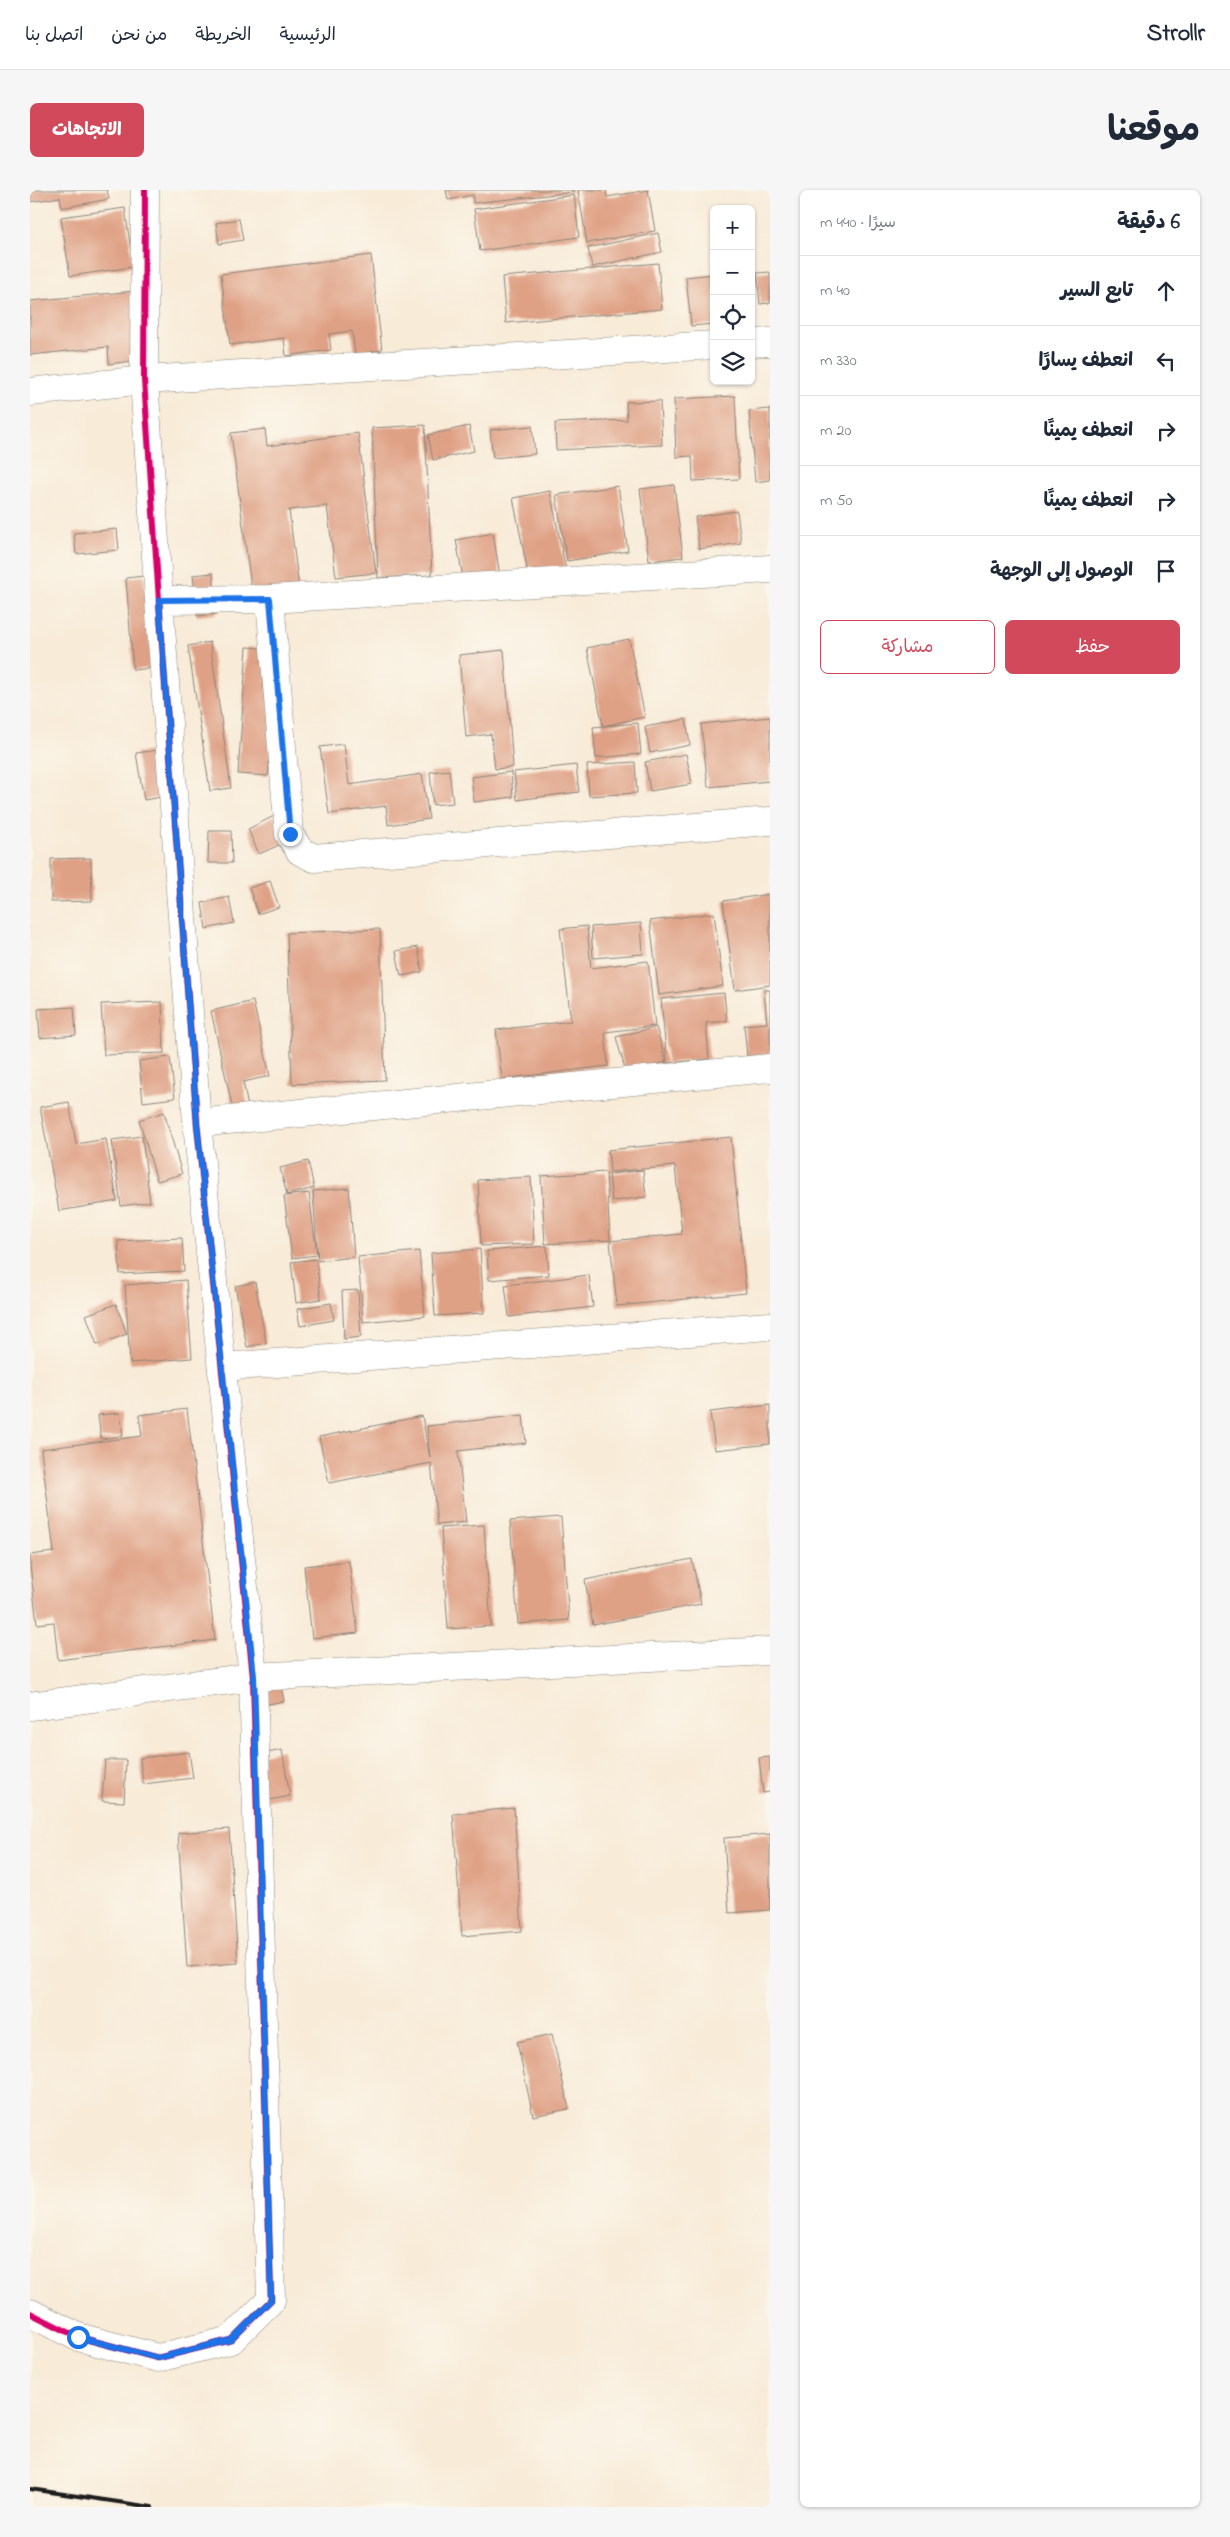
<!DOCTYPE html>
<html lang="ar">
<head>
<meta charset="utf-8">
<style>
  body { margin:0; font-family:"Indie Flower","Playpen Sans Arabic",sans-serif; background:#f6f6f7; color:#1f2937; direction:rtl }
  .controls { position:absolute; right:15px; top:15px; display:grid; overflow:hidden; border-radius:8px; box-shadow:0 1px 4px #0004 }
  .controls button { width:45px; height:45px; display:grid; place-items:center; padding:0; border:0; border-bottom:1px solid #e0e1e3; background:#fff; color:#1f2937; font:25px sans-serif }
  .stop { position:absolute; width:15px; height:15px; margin:-11px; border:4px solid #1a73e8; border-radius:50%; background:#fff }
  .stop.end { background:#1a73e8; border-color:#fff; box-shadow:0 1px 5px #0008 }
  .list { margin:0; padding:0; list-style:none }
  h2 { display:flex; justify-content:space-between; align-items:center; height:65px; margin:0; padding:0 20px; font-size:21px }
  h2 small { font-size:16px; font-weight:400; color:#747a83 }
  .list li { display:grid; grid-template-columns:32px 1fr auto; gap:15px; align-items:center; box-sizing:border-box; height:70px; padding:0 20px; border-top:1px solid #e0e1e3 }
  .list b { display:block; font-size:19px; white-space:nowrap }
  .list em { font-size:16px; font-style:normal; color:#747a83 }
  .actions { display:flex; gap:10px; padding:15px 20px }
  .actions a { flex:1; padding:11px 0; border:1px solid #d1495b; border-radius:8px; text-align:center; font-size:18px; color:#d1495b }
  .actions .main { background:#d1495b; color:#fff }
  .icon { flex:none; width:28px; height:28px; fill:none; stroke:currentColor; stroke-width:2; stroke-linecap:round; stroke-linejoin:round }
  .map { position:relative; flex:none; width:740px; height:2317px; overflow:hidden; direction:ltr; border-radius:8px }
  header { display:flex; align-items:center; gap:30px; box-sizing:border-box; height:70px; padding:0 25px; background:#fff; border-bottom:1px solid #e0e1e3 }
  header strong { font-size:24px }
  nav { display:flex; gap:28px; margin-inline-start:auto; font-size:18px }
  .intro { display:flex; align-items:center; justify-content:space-between; box-sizing:border-box; height:120px; padding:0 30px }
  h1 { margin:0; font-size:35px }
  .button { padding:12px 22px; border-radius:8px; background:#d1495b; color:#fff; font-size:18px; font-weight:700 }
  main { display:flex; gap:30px; padding:0 30px }
  aside { flex:1; background:#fff; border-radius:8px; box-shadow:0 1px 4px #0004 }
  .map>svg:first-child { display:block }
</style>
</head>
<body>
<header>
<strong>Strollr</strong>
<nav><a>الرئيسية</a><a>الخريطة</a><a>من نحن</a><a>اتصل بنا</a></nav>
</header>
<div class="intro"><h1>موقعنا</h1><a class="button">الاتجاهات</a></div>
<main>
<aside>
<h2>6 دقيقة<small>سيرًا · 440 m</small></h2>
<ul class="list">
<li><svg class="icon" aria-label="ahead" viewBox="0 0 24 24"><path d="M12 20V5M6 11l6-6 6 6"/></svg><div><b>تابع السير</b></div><em>40 m</em></li>
<li><svg class="icon" aria-label="left" viewBox="0 0 24 24"><path d="M17 20v-9H6M10 6l-5 5 5 5"/></svg><div><b>انعطف يسارًا</b></div><em>330 m</em></li>
<li><svg class="icon" aria-label="right" viewBox="0 0 24 24"><path d="M7 20v-9h11M14 6l5 5-5 5"/></svg><div><b>انعطف يمينًا</b></div><em>20 m</em></li>
<li><svg class="icon" aria-label="right" viewBox="0 0 24 24"><path d="M7 20v-9h11M14 6l5 5-5 5"/></svg><div><b>انعطف يمينًا</b></div><em>50 m</em></li>
<li><svg class="icon" aria-label="arrive" viewBox="0 0 24 24"><path d="M6 21V4h12l-3 4 3 4H6"/></svg><div><b>الوصول إلى الوجهة</b></div></li>
</ul>
<div class="actions"><a class="main">حفظ</a><a>مشاركة</a></div>
</aside>
<div class="map">
<svg width="740" height="2317" viewBox="0 0 740 2317">
  <rect width="100%" height="100%" fill="#fbf7ec"/>
  <filter id="ink" filterUnits="userSpaceOnUse"><feTurbulence type="fractalNoise" baseFrequency=".02" numOctaves="2"/><feDisplacementMap in="SourceGraphic" scale="10" xChannelSelector="R" yChannelSelector="G"/><feConvolveMatrix kernelMatrix="1 2 1 2 8 2 1 2 1" color-interpolation-filters="sRGB"/></filter>
  <filter id="wash" filterUnits="userSpaceOnUse"><feTurbulence type="fractalNoise" baseFrequency=".0096" numOctaves="4" result="noise"/><feDisplacementMap in="SourceGraphic" scale="20" xChannelSelector="R" yChannelSelector="G"/><feGaussianBlur stdDeviation="1.12" result="paint"/><feColorMatrix in="noise" values="0 0 0 0 0 0 0 0 0 0 0 0 0 0 0 0 0 1.4 0 .05"/><feComposite in="paint" operator="in"/></filter>
  <g filter="url(#wash)">
    <rect width="100%" height="100%" fill="#f8ebd8"/>
    <g id="blocks">
      <path fill="#dfa185" d="M0 0H77L79 9 32 18 30 7 0 12Z
        M416 0H545V2L443 13V5L418 10Z
        M548 0H576L577 7 618 0 625 41 557 53Z
        M544 5 549 47 450 61 444 19Z
        M95 18 103 77 40 86 31 27Z
        M209 29 213 50 189 54 186 33Z
        M628 43 632 62 562 77 558 58Z
        M341 65 352 160 325 164 322 141 299 144 301 160 256 166 254 148 200 155 191 84Z
        M628 73 632 119 476 133 472 87Z
        M740 82V113L730 114 727 83Z
        M684 84V134L661 136 656 87Z
        M105 101 111 170 79 174 78 157 0 165V111Z
        M705 206 709 289 663 291 662 266 646 267 644 209Z
        M630 211 632 255 526 260 525 233 597 230 596 212Z
        M740 219V290L725 292 719 221Z
        M395 235 402 385 348 388 342 238Z
        M439 236 444 261 403 270 398 245Z
        M502 236 505 264 463 268 460 240Z
        M235 239 237 256 328 243 346 383 306 387 297 316 259 320 269 399 222 405 201 243Z
        M644 295 653 367 619 371 610 299Z
        M588 296 598 361 537 371 526 305Z
        M520 301 536 380 499 388 483 308Z
        M707 321 711 353 669 359 665 327Z
        M87 339 89 360 46 364 44 343Z
        M463 343 470 386 434 393 426 350Z
        M183 383 187 424 167 426 163 385Z
        M114 386 122 478 103 480 96 388Z
        M599 449 615 527 573 536 557 458Z
        M180 452 201 598 180 601 158 456Z
        M217 457 247 459 238 586 208 584Z
        M474 460 483 577 465 579 461 544 436 547 429 465Z
        M740 527V591L678 597 671 534Z
        M656 529 660 555 620 563 615 537Z
        M608 533 611 564 566 568 563 537Z
        M314 554 319 595 392 584 399 629 358 635 356 616 299 624 290 557Z
        M129 560 137 606 114 610 106 563Z
        M656 564 662 594 620 601 615 572Z
        M605 572 607 603 559 606 557 575Z
        M546 575 549 602 487 610 484 582Z
        M419 580 423 613 403 615 400 582Z
        M481 582 483 607 444 612 441 587Z
        M244 626 256 652 229 664 218 639Z
        M179 641H201L202 673H178Z
        M61 668 62 711 21 712V669Z
        M240 691 249 717 228 724 219 698Z
        M740 704V795L705 800 693 711Z
        M199 707 204 733 176 739 172 713Z
        M684 723 693 796 629 805 620 731Z
        M611 733 613 764 563 768 561 737Z
        M557 736 561 778 618 771 625 836 575 842 578 876 472 889 466 840 541 831 530 739Z
        M350 739 355 890 262 894 257 743Z
        M388 757 392 782 371 786 366 761Z
        M734 800H740V864L717 866 714 835 737 833Z
        M694 803 697 831 676 833 679 869 637 873 631 809Z
        M223 811 240 886 213 892 218 917 203 920 181 821Z
        M132 812 134 863 74 865 71 814Z
        M44 817 46 845 10 848 8 819Z
        M626 837 636 872 596 883 586 847Z
        M140 867 145 908 113 912 109 871Z
        M39 912 46 954 76 949 87 1011 29 1021 10 917Z
        M134 922 152 984 127 991 109 930Z
        M112 946 120 1012 91 1016 82 950Z
        M701 947 716 1103 587 1116 580 1051 652 1044 645 976 580 982 578 960Z
        M278 971 284 998 257 1005 250 978Z
        M613 980 616 1007 582 1011 579 984Z
        M576 982 580 1050 515 1054 511 986Z
        M501 987 504 1054 451 1056 448 990Z
        M319 998 324 1067 288 1071 283 1001Z
        M279 1003 287 1065 262 1068 254 1006Z
        M152 1048 154 1081 90 1084 88 1051Z
        M517 1056 519 1085 459 1090 457 1061Z
        M450 1059 454 1123 405 1126 401 1063Z
        M389 1061 395 1126 333 1132 328 1067Z
        M286 1069 291 1109 266 1113 261 1072Z
        M559 1085 563 1117 479 1127 475 1095Z
        M156 1090 162 1168 100 1173 95 1095Z
        M225 1092 236 1153 217 1157 205 1096Z
        M328 1100 331 1147 314 1149 312 1101Z
        M301 1113 304 1130 270 1136 267 1119Z
        M86 1114 97 1144 67 1155 56 1125Z
        M740 1215V1254L685 1260 680 1222Z
        M157 1219 185 1450 28 1470 24 1432 7 1434 0 1375V1365L24 1362 11 1259 112 1246 109 1225Z
        M90 1223 93 1246 71 1249 68 1225Z
        M493 1225 496 1253 428 1261 436 1332 407 1335 401 1273 299 1293 289 1247 392 1226 400 1268 397 1236Z
        M531 1327 539 1430 488 1434 480 1331Z
        M454 1335 461 1436 418 1439 411 1338Z
        M662 1369 671 1414 563 1435 555 1390Z
        M319 1371 328 1443 282 1448 274 1376Z
        M248 1483 254 1511 214 1519Z
        M252 1560 260 1606 235 1611 227 1565Z
        M159 1562 163 1588 113 1594 110 1568Z
        M740 1567V1602L733 1603 729 1568Z
        M75 1570H96L94 1612 72 1611Z
        M484 1618 492 1741 432 1746 423 1624Z
        M199 1639 208 1773 157 1777 148 1643Z
        M740 1644V1720L699 1723 694 1648Z
        M522 1844 539 1919 503 1926 487 1852Z"/>
    </g>
  </g>
  <g filter="url(#ink)">
    <use href="#blocks" fill-opacity="0" stroke="#8a847a" stroke-width="1"/>
    <g fill="none" stroke-linecap="round" stroke-linejoin="round">
      <defs>
        <path id="minor" d="M721 153 740 152
          M0 202 114 190 684 155
          M240 409 259 644 270 661 284 668 740 631
          M129 410 240 409 740 379
          M167 933 740 878
          M193 1177 740 1136
          M0 1516 223 1487 740 1461
          M0 2123 48 2147 128 2168 201 2150 241 2110 223 1487 167 933 129 410 114 190 115 0"/>
      </defs>
      <use href="#minor" stroke="#8a847a" stroke-width="29"/>
      <use href="#minor" stroke="#fff" stroke-width="28"/>
      <path stroke="#1c1c1c" stroke-width="4" d="M0 2299 122 2317"/>
      <defs>
        <path id="cycleway" d="M0 2123 48 2147 128 2168 201 2150 241 2110 223 1487 167 933 129 410 114 190 115 0"/>
      </defs>
      <use href="#cycleway" stroke="#fbf7ec" stroke-width="9"/>
      <use href="#cycleway" stroke="#d6006c" stroke-width="6"/>
    </g>
  </g>
  <g fill="none" stroke-linecap="round" stroke-linejoin="round" filter="url(#ink)">
    <path stroke="#1a73e8" stroke-width="6" d="M48 2147 128 2168 201 2150 241 2110 224 1487 167 934 129 410 240 409 260 644"/>
  </g>
</svg>
<div class="controls">
<button>+</button>
<button>−</button>
<button><svg class="icon" aria-label="locate" viewBox="0 0 24 24"><circle cx="12" cy="12" r="6"/><path d="M12 2v4M12 18v4M2 12h4M18 12h4"/></svg></button>
<button><svg class="icon" aria-label="layers" viewBox="0 0 24 24"><path d="M12 4l9 5-9 5-9-5zM3 14l9 5 9-5"/></svg></button>
</div>
<div class="stop" style="left:48px;top:2147px"></div>
<div class="stop end" style="left:260px;top:644px"></div>
</div>
</main>
</body>
</html>
